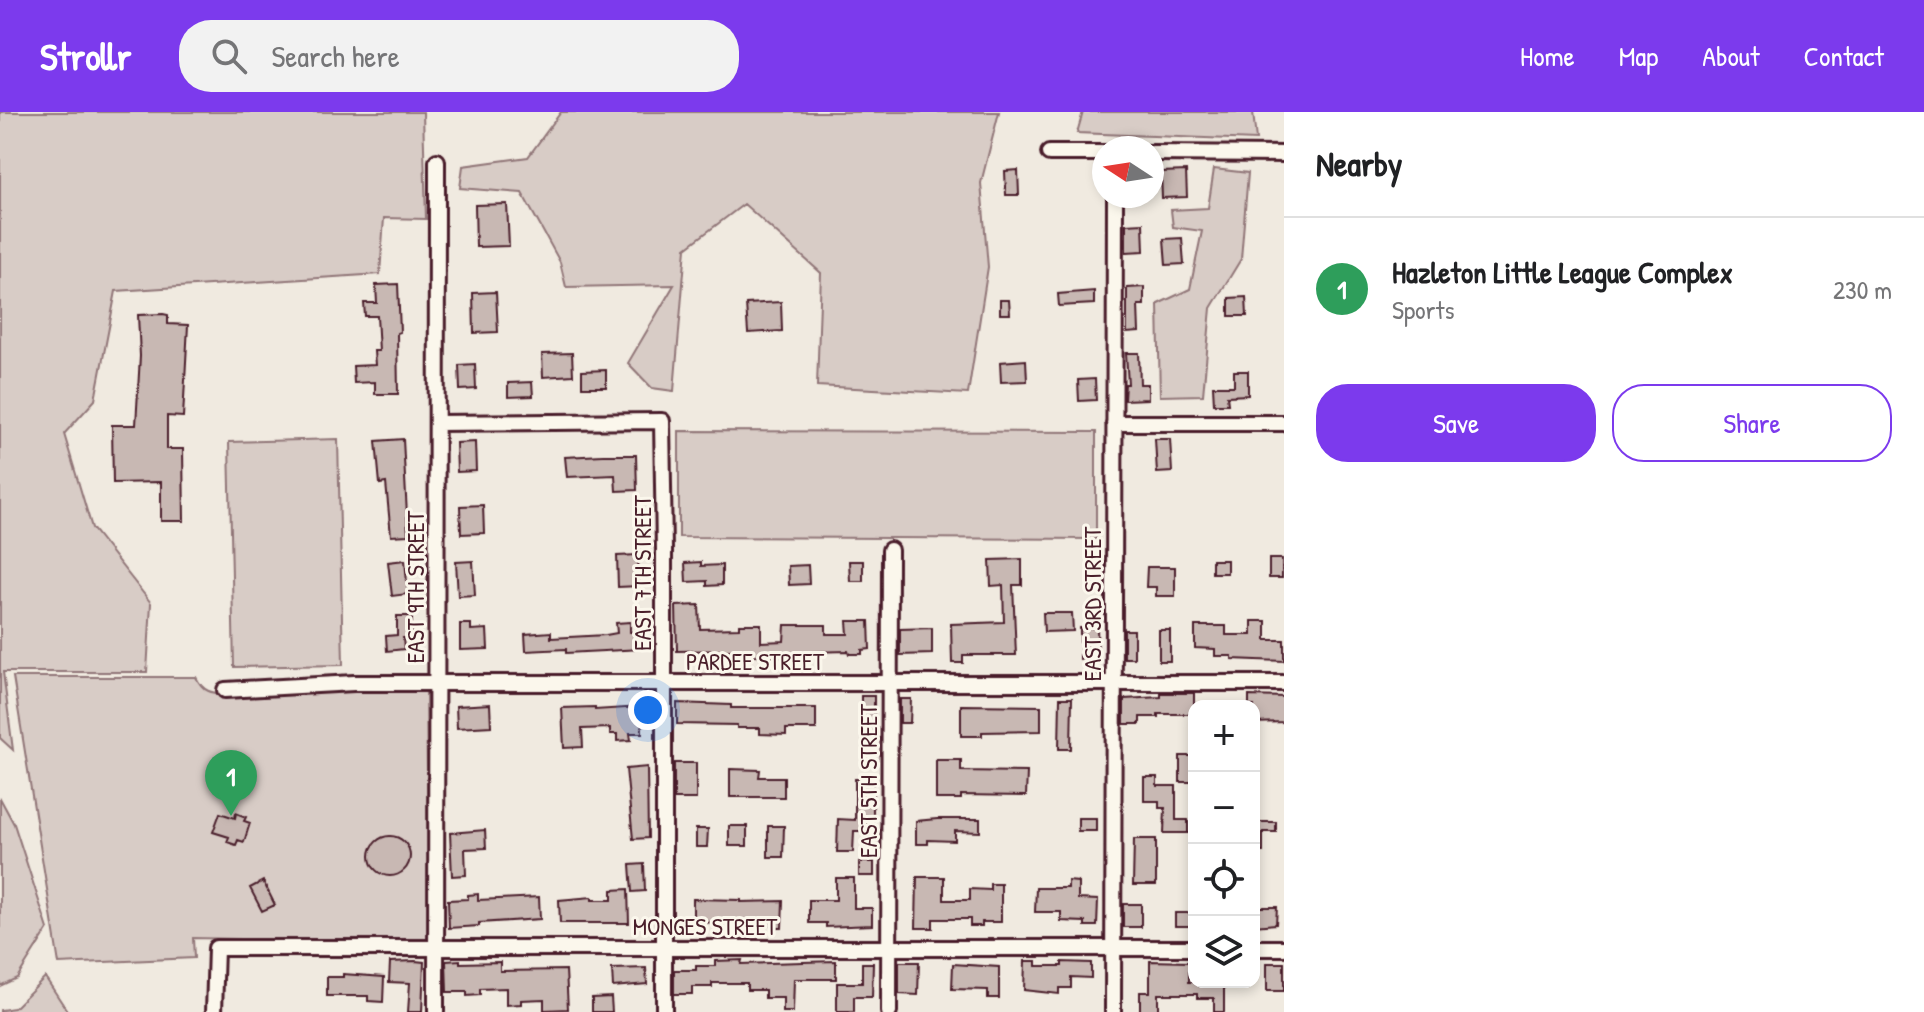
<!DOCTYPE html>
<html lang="en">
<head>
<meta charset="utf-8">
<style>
  body { margin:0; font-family:"Patrick Hand",sans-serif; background:#f2f2f2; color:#202124 }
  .controls { position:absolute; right:24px; bottom:24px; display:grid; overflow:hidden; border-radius:16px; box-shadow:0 4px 12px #0003 }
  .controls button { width:72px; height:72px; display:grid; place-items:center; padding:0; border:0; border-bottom:2px solid #e0e0e0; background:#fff; color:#202124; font:40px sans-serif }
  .compass { position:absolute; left:1092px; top:24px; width:72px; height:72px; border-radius:50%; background:#fff; box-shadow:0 4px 12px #0003; rotate:282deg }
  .you { position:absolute; left:648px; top:598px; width:28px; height:28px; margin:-20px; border:6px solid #fff; border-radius:50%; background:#1a73e8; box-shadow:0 0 0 12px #1a73e833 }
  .badge { display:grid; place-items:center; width:52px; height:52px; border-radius:50%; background:#7c3aed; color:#fff; font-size:26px; font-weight:700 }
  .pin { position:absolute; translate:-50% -66px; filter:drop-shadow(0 2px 4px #0008) }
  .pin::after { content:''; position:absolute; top:42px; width:28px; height:24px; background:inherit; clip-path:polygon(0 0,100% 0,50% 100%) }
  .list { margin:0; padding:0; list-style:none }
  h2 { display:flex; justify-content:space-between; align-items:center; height:104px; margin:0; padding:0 32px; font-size:34px }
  h2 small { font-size:26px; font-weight:400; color:#757577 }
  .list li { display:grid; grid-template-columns:52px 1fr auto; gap:24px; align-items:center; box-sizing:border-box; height:144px; padding:0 32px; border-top:2px solid #e0e0e0 }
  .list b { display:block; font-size:30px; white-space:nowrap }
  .list p { margin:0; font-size:26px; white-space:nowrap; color:#757577 }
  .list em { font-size:26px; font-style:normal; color:#757577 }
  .actions { display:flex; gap:16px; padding:24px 32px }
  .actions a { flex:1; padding:18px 0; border:2px solid #7c3aed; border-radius:32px; text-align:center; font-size:28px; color:#7c3aed }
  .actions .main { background:#7c3aed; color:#fff }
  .icon { flex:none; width:44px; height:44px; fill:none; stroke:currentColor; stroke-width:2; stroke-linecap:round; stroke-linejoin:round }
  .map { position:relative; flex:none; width:1284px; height:900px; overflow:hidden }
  header { display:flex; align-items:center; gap:48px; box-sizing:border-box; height:112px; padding:0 40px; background:#7c3aed; color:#fff }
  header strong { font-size:38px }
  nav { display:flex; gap:44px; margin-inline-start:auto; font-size:28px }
  .search { width:560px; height:72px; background:#f2f2f2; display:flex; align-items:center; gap:20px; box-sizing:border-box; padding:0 28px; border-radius:32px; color:#757577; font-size:30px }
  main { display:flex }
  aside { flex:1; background:#fff }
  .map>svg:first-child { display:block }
</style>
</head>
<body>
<header>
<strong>Strollr</strong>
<div class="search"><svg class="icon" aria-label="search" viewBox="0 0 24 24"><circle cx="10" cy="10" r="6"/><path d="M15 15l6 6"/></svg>Search here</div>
<nav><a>Home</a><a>Map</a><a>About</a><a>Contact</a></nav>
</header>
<main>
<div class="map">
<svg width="1284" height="900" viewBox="0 0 1284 900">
  <rect width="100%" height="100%" fill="#f0eae0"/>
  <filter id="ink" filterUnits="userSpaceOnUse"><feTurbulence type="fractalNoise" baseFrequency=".0125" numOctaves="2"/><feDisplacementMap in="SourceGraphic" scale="16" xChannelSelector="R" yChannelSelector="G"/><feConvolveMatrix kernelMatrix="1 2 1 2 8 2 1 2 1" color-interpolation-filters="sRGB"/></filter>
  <g filter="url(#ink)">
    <path fill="#d8ccc6" stroke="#917678" stroke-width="2" d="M0 0H423L426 107 384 106 380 162 116 179 95 288 64 322 92 416 151 491 147 560H3L13 638 0 626Z
      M561 0H999L981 71 988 155 968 282 817 274 821 161 744 92 686 136 674 279 652 276 628 251 674 173 566 175 560 150 522 81 460 76 463 54 528 45Z
      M1083 0H1253L1256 28 1077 21Z
      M1214 57 1248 61 1241 147 1211 196 1203 283 1160 284 1158 192 1190 177 1202 119 1173 115 1171 98 1208 96Z
      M679 319 1096 320V427L679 425Z
      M338 327 343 553 234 555 229 330Z
      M13 565H196C203 580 211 581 226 582L426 578 429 827 421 831 193 826 194 846 59 852Z
      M0 686 14 712 48 817 17 866 0 874Z
      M45 865 68 900H0V898L14 896Z"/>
    <path fill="#c8b8b3" stroke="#4a1f2b" stroke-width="2" d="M1018 58 1019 83H1006L1005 59Z
      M1186 59 1187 85 1162 86 1161 60Z
      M507 92 509 134 476 135 475 93Z
      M1143 111 1144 139 1126 140V112Z
      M1182 126 1184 152 1166 153 1164 127Z
      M398 172 400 220 397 221 398 282H375V270L354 271 353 254 375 253 374 239H379L377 204H365L364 191H377L376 173Z
      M1144 175V193H1138L1139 220 1127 221V176Z
      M1094 179V192L1059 194 1058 182Z
      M496 180 498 220 474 221 473 181Z
      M1246 185 1247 204H1229V186Z
      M1000 188H1009L1010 202H1000Z
      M781 190 782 219 748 221 746 192Z
      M163 202 168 203V212L188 213 183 305 167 304V337H183L184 409H161V370L113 371 112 313H136L140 244 138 203Z
      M572 241 573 263 543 265 542 242Z
      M1126 241H1139L1140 272H1148V287L1124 288 1125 272H1128Z
      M1026 248 1027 269 1001 270 1000 250Z
      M475 252 476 277 460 278 459 253Z
      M606 258V275H582V259Z
      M1234 259H1248V283L1227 284 1228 292H1214L1213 274H1234Z
      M1095 267 1096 288 1079 289 1078 268Z
      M532 270 533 284 508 285V271Z
      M403 327 408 423 391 424 386 371 380 372 376 329Z
      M1155 327H1170L1172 360 1157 361Z
      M475 330 476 359 457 360 456 331Z
      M603 343H636L637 378 616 379 615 363 567 365 565 345Z
      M483 393 484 421 461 422 460 394Z
      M638 443 639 474 618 475 617 444Z
      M1022 447V473H1013L1016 543H963V551H952L951 512 1004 510 1003 473 991 474 990 448Z
      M1269 447H1282V466H1269Z
      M405 448 408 482 392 484 388 450Z
      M1212 448H1227V461H1212Z
      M473 449 475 483 458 484 456 450Z
      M849 449H863V469H850Z
      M701 450V454L722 453V473L707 474V469L686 470 685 451Z
      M808 453 809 472 789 473 788 454Z
      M1147 455H1175V484H1156V475H1146Z
      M699 493 700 517 739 516V512H761V530L784 529 785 513H826V522H848L847 509H869L870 537 862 538V542H849L848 539 809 540 797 541V545L768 546V543L740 544V538L677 539 676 494Z
      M1043 501H1072L1073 519 1044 520Z
      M397 504H412V526H403L404 537 387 539 386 524 397 523Z
      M1252 509H1266V528H1284V549L1232 547V544H1215V537L1195 536V514H1226V523H1252Z
      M630 510V520H641L642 537 566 541V537L526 539 525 522 551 520V526L606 523 617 521 616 511Z
      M460 512H471V518L487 517 488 537 460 538Z
      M932 516V542L900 543V517Z
      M1080 516H1097L1098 546 1080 547Z
      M1124 518H1134V546H1124Z
      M1159 518H1170V549H1159Z
      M1161 581H1194V602H1158V605H1140V612H1124V587L1161 585Z
      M861 584H874V625H861Z
      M1249 584 1284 585V610L1254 611V594H1249Z
      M1060 586H1072L1071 637H1059Z
      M900 587H911L910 611H900Z
      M677 591 731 593V596H816V617H786V623L760 622V616H737V613L677 612Z
      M490 592 491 614 457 616 456 594Z
      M961 593 1041 594V619L982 620V624H961Z
      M595 595V598L641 595 642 621H630L631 628 617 629V622H610V616L582 617 583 635 564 636 562 596Z
      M1180 644H1194V670H1180Z
      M936 648H961V659L1027 660 1026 684 961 683V687H936Z
      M674 651H696V687H674Z
      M647 655 648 726 633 727 626 657Z
      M730 657 760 658 759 665H784V685H730Z
      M1144 665H1157V674H1176V708H1188V721H1164L1165 696H1159V689H1144Z
      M855 667H873V719H854L853 740H837L838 707 855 708Z
      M220 701 235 706 236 701 246 705 244 709 250 711 244 730 238 728 236 733 227 730 229 725 213 720Z
      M1078 706H1096V719H1078Z
      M937 707H980V720L955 719V729L928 728V732H916V709Z
      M1254 710H1276V720H1263V740H1254Z
      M729 714H747V734H729Z
      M768 714H784L783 745H768Z
      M696 717H708L707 735H696Z
      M485 718 486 736 465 737 466 763 452 764 450 721Z
      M370 744a20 20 0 1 1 40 0a20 20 0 1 1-40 0Z
      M1134 727H1156V773H1133Z
      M859 750H874V764H859Z
      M644 752 645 779 632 780 630 753Z
      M917 765H944V788H970V777L990 778V772H1001V810H982V814H970V807H933V816H916Z
      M836 766H854V796H872V813L826 815V811H809V788H836Z
      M263 769 275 793 262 799 250 776Z
      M1068 769 1078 770V787L1098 788 1097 814H1085V810L1061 809V800H1035L1036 776H1068Z
      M628 777 629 811H560L559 788 592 785V788H612V778Z
      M478 782V788L539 785 540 807 479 811V814L449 816 448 788 468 787V783Z
      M693 787 741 788V790L783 789 782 816H772V809L693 811Z
      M1123 792H1141V815H1123Z
      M1254 795H1277L1276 812 1254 814Z
      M1175 801H1194V814H1175Z
      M460 848V851L500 850V859L566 858 568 897 544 898V887L521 888V892L506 893V876L480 877V883L467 884V880H447L446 849Z
      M742 848 741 852 836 849V867H794L793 900H783V886H765V878H747V871H712V875H692V882H674V858H696V854H715V849Z
      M415 849 424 850 422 900H408L410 871 389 870 390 850Z
      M1025 849H1036V854H1062V850L1091 851V866L1071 865V876H1059V882L1024 878Z
      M1150 849 1189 850V870H1224V900H1214V886H1197V882H1158V900H1140V880H1150Z
      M899 850H919L918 883 899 882Z
      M862 851H873L872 885H854V900H837V871H862Z
      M1267 851H1284V879H1267Z
      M953 852 999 855V886H988V878L952 877Z
      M646 856 647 872 613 875 612 857Z
      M343 862 384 865 383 890 368 889V884H327V865H343Z
      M611 885 612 900H592V886Z"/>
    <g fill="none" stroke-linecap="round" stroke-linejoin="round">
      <defs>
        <path id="minor" d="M1049 41H1104
          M1152 41 1284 42
          M437 311 662 309 664 438V900
          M1114 311H1284
          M225 578 354 571H1284
          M1254 836H1284
          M214 900 216 836H1194
          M436 900 437 49
          M889 900 890 438
          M1113 900 1115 84"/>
      </defs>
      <use href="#minor" stroke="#4a1f2b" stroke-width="20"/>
      <use href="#minor" stroke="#fbf7ec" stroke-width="14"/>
    </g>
  </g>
  <g text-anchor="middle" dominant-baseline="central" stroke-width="6" stroke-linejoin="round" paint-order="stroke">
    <g font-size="24" fill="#4a1f2b" stroke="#fbf7ec">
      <text transform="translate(642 461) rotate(-90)">EAST 7TH STREET</text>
      <text transform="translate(415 475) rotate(-90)">EAST 9TH STREET</text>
      <text transform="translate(1092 492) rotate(-90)">EAST 3RD STREET</text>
      <text x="755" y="549">PARDEE STREET</text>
      <text transform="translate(868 669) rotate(-90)">EAST 5TH STREET</text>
      <text x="705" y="814">MONGES STREET</text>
    </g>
  </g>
</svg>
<div class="controls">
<button>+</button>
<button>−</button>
<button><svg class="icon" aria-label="locate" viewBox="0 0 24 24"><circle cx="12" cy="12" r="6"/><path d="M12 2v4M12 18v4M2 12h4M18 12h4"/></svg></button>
<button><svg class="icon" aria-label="layers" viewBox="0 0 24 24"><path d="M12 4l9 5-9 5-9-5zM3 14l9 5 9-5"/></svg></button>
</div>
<svg class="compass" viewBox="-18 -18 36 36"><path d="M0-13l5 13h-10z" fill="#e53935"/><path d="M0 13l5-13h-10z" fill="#757577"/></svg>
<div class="you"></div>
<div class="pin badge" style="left:231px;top:704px;background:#2e9e5b">1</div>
</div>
<aside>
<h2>Nearby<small></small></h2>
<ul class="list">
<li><span class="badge" style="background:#2e9e5b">1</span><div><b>Hazleton Little League Complex</b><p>Sports</p></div><em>230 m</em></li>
</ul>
<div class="actions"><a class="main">Save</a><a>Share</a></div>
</aside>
</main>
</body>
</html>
